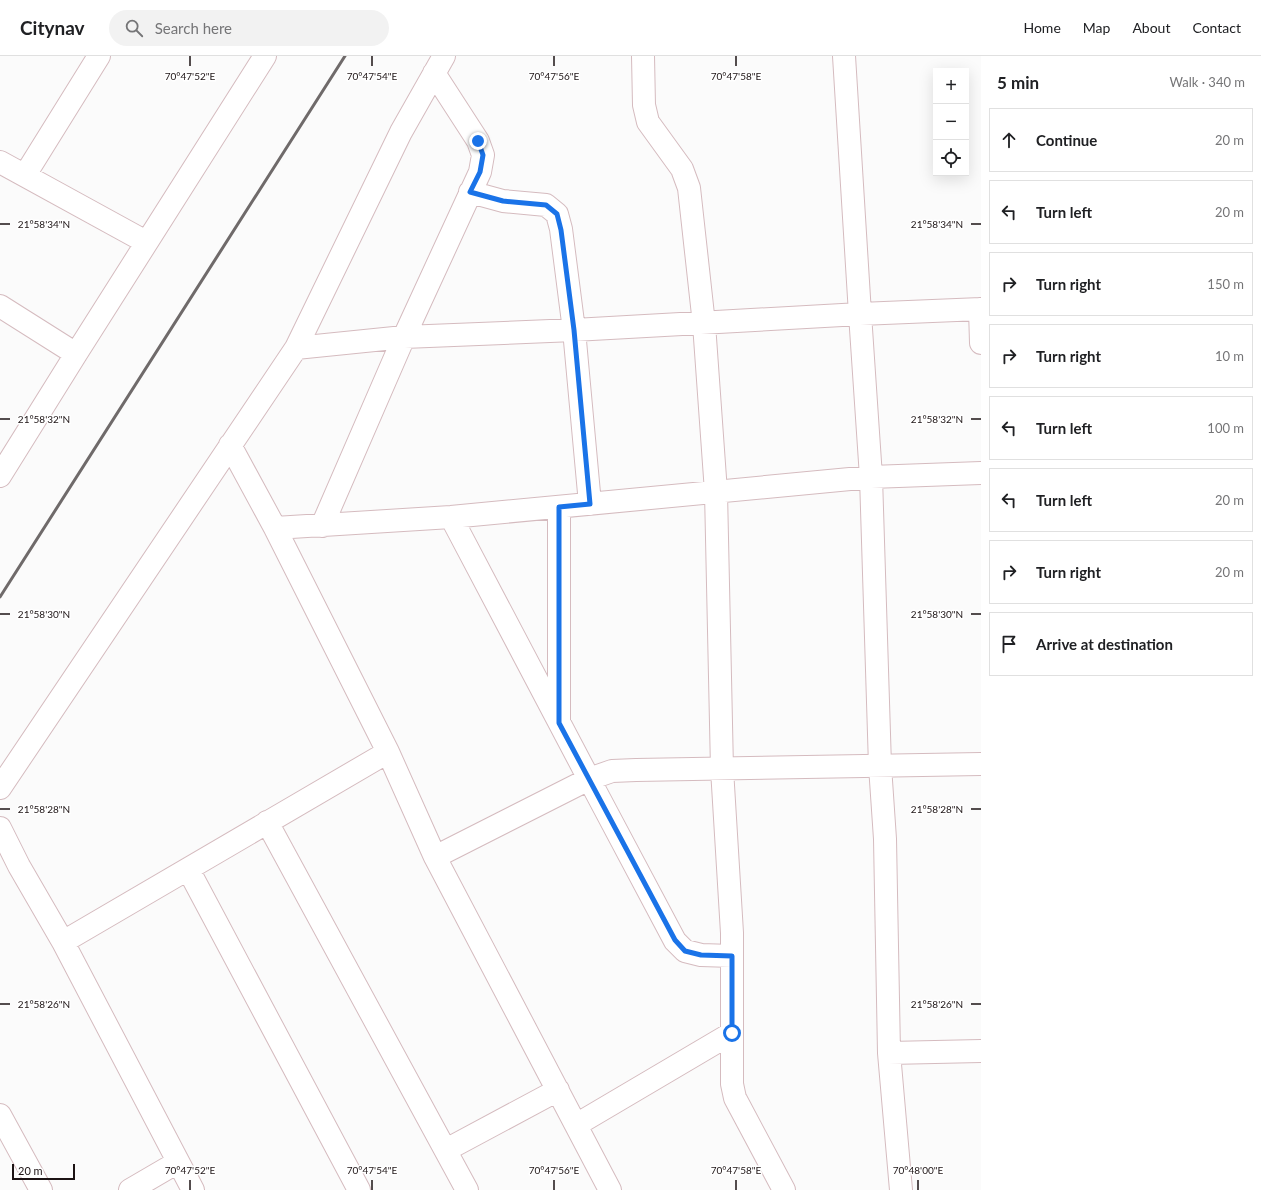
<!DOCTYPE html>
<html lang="en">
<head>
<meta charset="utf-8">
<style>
  body { margin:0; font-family:Lato,sans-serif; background:#f2f2f2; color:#202124 }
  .controls { position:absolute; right:12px; top:12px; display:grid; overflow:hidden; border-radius:0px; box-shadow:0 4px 16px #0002 }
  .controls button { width:36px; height:36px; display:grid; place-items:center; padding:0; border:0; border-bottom:1px solid #e0e0e0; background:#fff; color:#202124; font:20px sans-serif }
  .scale { position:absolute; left:12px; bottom:10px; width:63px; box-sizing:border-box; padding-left:4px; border:2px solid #1c1314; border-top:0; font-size:11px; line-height:14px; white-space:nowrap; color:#1c1314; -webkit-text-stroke:3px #fff; paint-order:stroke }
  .stop { position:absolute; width:12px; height:12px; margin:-9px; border:3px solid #1a73e8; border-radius:50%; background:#fff }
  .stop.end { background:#1a73e8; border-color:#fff; box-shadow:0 1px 4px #0008 }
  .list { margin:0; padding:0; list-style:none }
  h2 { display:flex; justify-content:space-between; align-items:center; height:52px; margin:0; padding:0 16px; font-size:17px }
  h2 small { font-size:13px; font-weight:400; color:#757577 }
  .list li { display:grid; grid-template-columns:26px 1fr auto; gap:12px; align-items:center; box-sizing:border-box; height:64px; margin:0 8px 8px; padding:0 8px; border:1px solid #e0e0e0; border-radius:0px }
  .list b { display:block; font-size:15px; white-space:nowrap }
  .list em { font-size:13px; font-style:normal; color:#757577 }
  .icon { flex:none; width:22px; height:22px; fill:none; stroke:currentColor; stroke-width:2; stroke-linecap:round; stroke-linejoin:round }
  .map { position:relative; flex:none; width:981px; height:1134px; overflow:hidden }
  header { display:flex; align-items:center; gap:24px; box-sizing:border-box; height:56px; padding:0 20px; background:#fff; border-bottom:1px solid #e0e0e0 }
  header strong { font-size:19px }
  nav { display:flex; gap:22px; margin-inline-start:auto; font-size:14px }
  .search { width:280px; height:36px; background:#f2f2f2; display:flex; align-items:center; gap:10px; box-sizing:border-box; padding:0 14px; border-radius:22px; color:#757577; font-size:15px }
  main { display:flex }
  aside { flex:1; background:#fff }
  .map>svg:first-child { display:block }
</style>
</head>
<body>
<header>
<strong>Citynav</strong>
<div class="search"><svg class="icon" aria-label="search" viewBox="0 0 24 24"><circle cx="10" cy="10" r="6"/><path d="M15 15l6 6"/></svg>Search here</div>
<nav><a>Home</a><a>Map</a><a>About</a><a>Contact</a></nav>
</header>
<main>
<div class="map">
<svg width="981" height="1134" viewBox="0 0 981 1134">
  <rect width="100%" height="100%" fill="#fbfbfb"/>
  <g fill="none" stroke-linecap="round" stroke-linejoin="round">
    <defs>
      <path id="minor" d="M643 0 644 49 648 66 682 113 689 132 704 268 716 436 722 713 732 877V1028L735 1042 784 1134
        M844 0 860 258 981 253
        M0 106 146 186
        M25 119 99 0
        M470 136 503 145 546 149 557 158 561 173 574 274 590 448
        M0 250 76 298
        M980 253 981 287
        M296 292 404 281 574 274 860 258 871 421 880 710 885 783 889 997 901 1134
        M230 389 275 472 388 696 435 801 610 1134
        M0 420 76 298 265 0
        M451 461 589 723 675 885 685 895 701 899 732 900
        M322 470 404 281 480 116 483 99 478 85 434 17
        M275 472 451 461 871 421 981 417
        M559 664V451
        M0 732 296 292 401 76 444 0
        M267 766 467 1134
        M0 772 19 810 63 886 193 1134
        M435 801 589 723 612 715 636 714 981 708
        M188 813 359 1134
        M63 886 388 696
        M889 997 981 995
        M0 1059 41 1134
        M576 1069 732 977
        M446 1094 558 1034
        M130 1134 178 1106"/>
    </defs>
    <use href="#minor" stroke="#d5bbbf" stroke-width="24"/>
    <use href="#minor" stroke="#fff" stroke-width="22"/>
    <path stroke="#6f6a6a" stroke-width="3" d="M0 541 345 0"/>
  </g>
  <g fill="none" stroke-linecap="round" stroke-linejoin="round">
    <path stroke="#1a73e8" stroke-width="5" d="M478 85 483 99 480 116 470 136 503 145 546 149 557 158 561 174 574 274 590 448 559 451V667L675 884 685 895 701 899 732 900V977"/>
  </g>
  <path fill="none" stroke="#1c1314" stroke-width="1.5" d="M190 0V10M372 0V10M554 0V10M736 0V10M0 168H10M971 168H981M0 363H10M971 363H981M0 558H10M971 558H981M0 753H10M971 753H981M0 948H10M971 948H981M190 1124V1134M372 1124V1134M554 1124V1134M736 1124V1134M918 1124V1134"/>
  <g font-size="10" text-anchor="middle" fill="#1c1314" stroke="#fff" stroke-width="3" stroke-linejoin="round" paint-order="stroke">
    <text x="190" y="24">70°47'52"E</text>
    <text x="372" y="24">70°47'54"E</text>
    <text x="554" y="24">70°47'56"E</text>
    <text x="736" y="24">70°47'58"E</text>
    <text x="44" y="172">21°58'34"N</text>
    <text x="937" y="172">21°58'34"N</text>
    <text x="44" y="367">21°58'32"N</text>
    <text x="937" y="367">21°58'32"N</text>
    <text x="44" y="562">21°58'30"N</text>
    <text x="937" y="562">21°58'30"N</text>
    <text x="44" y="757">21°58'28"N</text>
    <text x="937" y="757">21°58'28"N</text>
    <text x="44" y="952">21°58'26"N</text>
    <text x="937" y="952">21°58'26"N</text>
    <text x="190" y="1118">70°47'52"E</text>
    <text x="372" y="1118">70°47'54"E</text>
    <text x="554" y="1118">70°47'56"E</text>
    <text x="736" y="1118">70°47'58"E</text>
    <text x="918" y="1118">70°48'00"E</text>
  </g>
</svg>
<div class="controls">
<button>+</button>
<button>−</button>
<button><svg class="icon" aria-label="locate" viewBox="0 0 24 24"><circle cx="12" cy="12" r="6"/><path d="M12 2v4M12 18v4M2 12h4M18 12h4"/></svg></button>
</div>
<div class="scale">20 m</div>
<div class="stop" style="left:732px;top:977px"></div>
<div class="stop end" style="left:478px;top:85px"></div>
</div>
<aside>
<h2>5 min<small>Walk · 340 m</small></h2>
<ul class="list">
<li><svg class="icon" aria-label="ahead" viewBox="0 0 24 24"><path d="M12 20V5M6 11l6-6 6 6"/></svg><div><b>Continue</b></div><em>20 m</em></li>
<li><svg class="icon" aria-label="left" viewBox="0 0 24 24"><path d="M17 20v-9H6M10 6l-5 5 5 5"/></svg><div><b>Turn left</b></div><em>20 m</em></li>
<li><svg class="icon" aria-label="right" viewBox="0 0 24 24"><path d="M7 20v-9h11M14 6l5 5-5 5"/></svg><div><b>Turn right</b></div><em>150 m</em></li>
<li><svg class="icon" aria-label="right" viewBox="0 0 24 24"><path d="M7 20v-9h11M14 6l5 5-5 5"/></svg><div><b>Turn right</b></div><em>10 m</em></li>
<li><svg class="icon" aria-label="left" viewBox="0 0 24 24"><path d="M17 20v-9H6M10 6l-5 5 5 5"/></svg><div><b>Turn left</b></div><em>100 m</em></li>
<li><svg class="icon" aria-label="left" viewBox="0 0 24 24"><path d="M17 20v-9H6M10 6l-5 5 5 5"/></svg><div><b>Turn left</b></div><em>20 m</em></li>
<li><svg class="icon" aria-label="right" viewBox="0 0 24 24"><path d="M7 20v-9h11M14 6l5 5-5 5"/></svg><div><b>Turn right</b></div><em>20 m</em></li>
<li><svg class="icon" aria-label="arrive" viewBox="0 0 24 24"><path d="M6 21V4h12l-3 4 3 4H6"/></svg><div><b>Arrive at destination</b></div></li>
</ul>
</aside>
</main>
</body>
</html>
